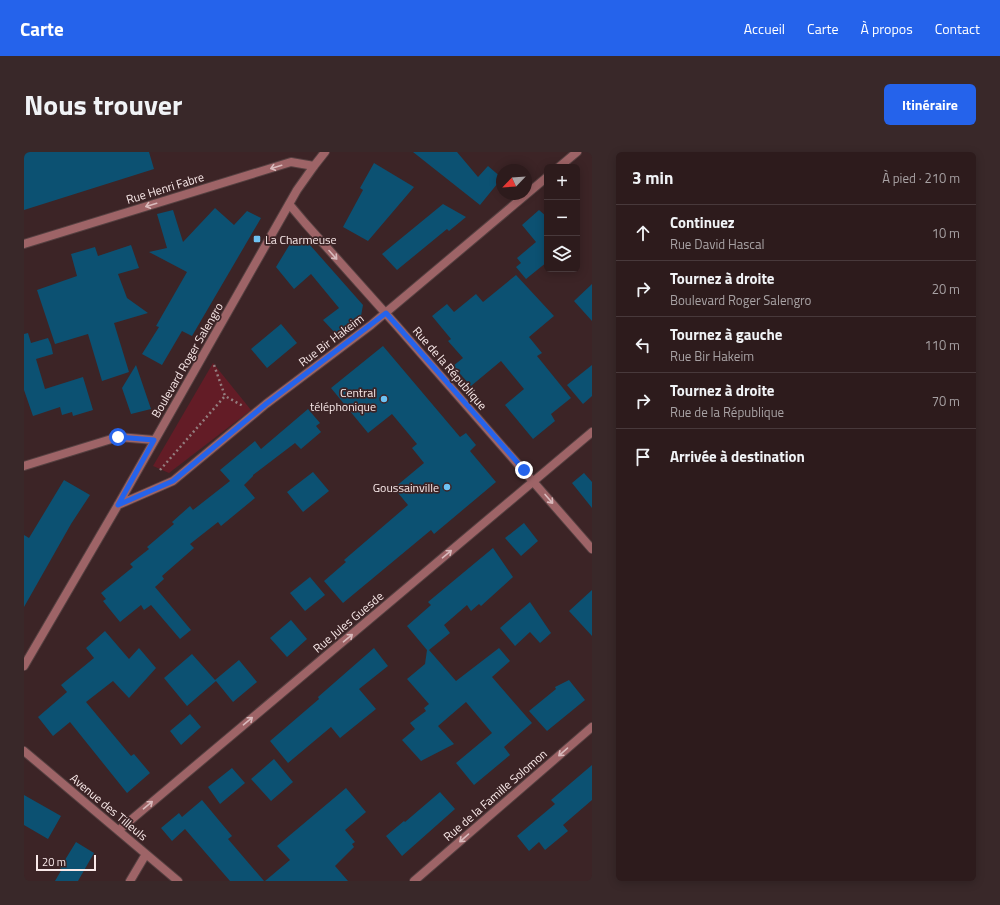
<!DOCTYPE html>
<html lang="fr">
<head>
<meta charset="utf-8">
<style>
  body { margin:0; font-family:"Titillium Web",sans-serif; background:#392829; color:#f1f3f6 }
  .controls { position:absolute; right:12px; top:12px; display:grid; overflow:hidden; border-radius:6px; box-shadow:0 2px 10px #0003 }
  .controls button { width:36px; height:36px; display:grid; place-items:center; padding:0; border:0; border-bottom:1px solid #48393b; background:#2d1b1c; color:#f1f3f6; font:20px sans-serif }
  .compass { position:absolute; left:472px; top:12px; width:36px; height:36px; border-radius:50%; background:#2d1b1c; box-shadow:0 2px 10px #0003; rotate:245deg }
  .scale { position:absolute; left:12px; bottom:10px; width:60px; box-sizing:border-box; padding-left:4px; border:2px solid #f9e9e9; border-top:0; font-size:11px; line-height:14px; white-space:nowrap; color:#f9e9e9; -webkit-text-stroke:3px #3c2426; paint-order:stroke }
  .stop { position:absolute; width:12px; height:12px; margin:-9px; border:3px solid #2563eb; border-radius:50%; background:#fff }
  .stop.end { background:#2563eb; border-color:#fff; box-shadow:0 1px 4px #0008 }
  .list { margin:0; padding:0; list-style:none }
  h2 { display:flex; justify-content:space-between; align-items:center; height:52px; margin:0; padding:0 16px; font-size:17px }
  h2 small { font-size:13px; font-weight:400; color:#a7a1a3 }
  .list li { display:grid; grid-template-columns:26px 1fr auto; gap:12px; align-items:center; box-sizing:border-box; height:56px; padding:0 16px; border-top:1px solid #48393b }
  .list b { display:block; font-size:15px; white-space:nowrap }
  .list p { margin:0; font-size:13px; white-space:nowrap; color:#a7a1a3 }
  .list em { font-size:13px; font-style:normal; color:#a7a1a3 }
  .icon { flex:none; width:22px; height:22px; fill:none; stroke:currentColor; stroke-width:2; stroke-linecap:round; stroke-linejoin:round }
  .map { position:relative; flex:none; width:568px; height:729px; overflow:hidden; border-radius:6px }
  header { display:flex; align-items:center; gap:24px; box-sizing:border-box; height:56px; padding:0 20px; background:#2563eb; color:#fff }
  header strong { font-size:19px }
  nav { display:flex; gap:22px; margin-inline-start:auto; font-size:14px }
  .intro { display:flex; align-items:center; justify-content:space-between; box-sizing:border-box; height:96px; padding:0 24px }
  h1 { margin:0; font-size:28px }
  .button { padding:10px 18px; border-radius:6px; background:#2563eb; color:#fff; font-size:14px; font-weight:700 }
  main { display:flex; gap:24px; padding:0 24px }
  aside { flex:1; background:#2d1b1c; border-radius:6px; box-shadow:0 2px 10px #0003 }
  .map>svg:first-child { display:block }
</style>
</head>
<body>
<header>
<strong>Carte</strong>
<nav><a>Accueil</a><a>Carte</a><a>À propos</a><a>Contact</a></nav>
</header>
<div class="intro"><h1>Nous trouver</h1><a class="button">Itinéraire</a></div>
<main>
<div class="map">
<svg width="568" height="729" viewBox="0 0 568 729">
  <rect width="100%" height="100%" fill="#3c2426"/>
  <path fill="#631c26" d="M189 211 227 258 145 321 129 314Z"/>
  <path fill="#0c5172" d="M0 0H125L130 17 0 58Z
    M389 0H433L454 25 464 14 478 26 456 53Z
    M350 11 390 35 344 89 319 75 339 38 336 36Z
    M419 52 442 65 425 79 423 77 373 118 358 102Z
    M191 56 210 73 223 59 237 66 168 184 158 179 138 213 118 202 135 175 132 174 163 120 125 100 143 96 133 62 149 58 159 90Z
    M515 58 523 65V110L502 127 492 115 497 111 493 106 512 90 498 73Z
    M278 84 339 153 337 164 313 183 299 168 315 156 287 122 270 137 252 115 266 92Z
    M107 93 115 116 94 122 103 146 124 161 90 171 105 220 78 229 64 182 31 192 13 138 53 124 47 102 71 95 74 104Z
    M492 123 530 164 505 185 518 201 513 204 547 246 527 262 531 269 509 287 481 253 500 237 477 209 447 234 429 214 439 206 424 189 427 187 408 164 423 152 430 160 452 142 459 150Z
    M568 132V169L550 149Z
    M257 172 273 191 243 216 227 197Z
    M4 181 7 191 24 186 27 193 29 202 12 207 21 237 59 225 69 258 49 264 48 260 38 263 36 255 9 264 0 238V182Z
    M359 194 436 285 442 281 452 293 446 299 472 330 410 382 407 378 319 451 300 429 322 410 320 408 384 353 370 336 400 311 388 296 393 292 368 262 344 281 307 236Z
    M112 213 127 257 107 262 98 236Z
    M568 213V244L559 252 543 233Z
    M284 257 296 271 292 274 297 280 277 297 271 291 229 323V324L220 333 231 346 197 374 194 370 166 392 170 396 138 424 140 427 131 435 167 478 156 487 127 453 120 458 117 453 96 470 79 449 82 447 77 441 109 415 106 412 125 397 123 395 150 372 148 370 166 354 169 358 206 329 196 318 231 289 237 297Z
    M289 320 305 339 279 360 263 340Z
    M560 321 568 330V356L548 331Z
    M40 328 66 343 47 372 0 455V383L5 386Z
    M500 371 514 389 497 404 481 386Z
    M469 396 489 425 457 454 455 452 447 459 443 453 420 473 426 481 405 498 432 529 475 496 486 509 468 525 508 571 480 595 486 603 450 633 432 611 468 581 442 550 414 574 430 592 397 609 378 588 391 577 386 571 402 559 400 556 405 552 383 527 401 512 403 498 383 474 407 453 404 450Z
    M286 425 301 443 281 459 266 441Z
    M568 438V484L545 459Z
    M506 450 527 481 516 491 506 480 491 494 476 476Z
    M267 468 283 487 263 505 246 486Z
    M81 479 105 507 115 496 132 516 105 546 89 529 62 550 107 604 110 602 126 621 103 641 46 570 29 584 14 565 43 540 37 533 70 506 62 496Z
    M350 496 364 514 335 537 352 557 316 586 307 575 264 611 246 589 295 547 294 545Z
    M168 502 191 528 215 508 233 530 209 550 192 529 163 554 140 526Z
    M545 528 561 548 523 579 505 559 532 537 531 535Z
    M166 562 177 575 157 593 146 579Z
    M250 607 269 630 247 649 227 627Z
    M568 613V648L539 673 544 679 521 698 515 690 505 699 493 684 531 652 527 648Z
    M208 616 221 631 196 652 184 635Z
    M322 636 342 660 321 678 331 690 328 692 330 695 311 714 324 729H241L266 708 253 694Z
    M416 640 431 657 378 704 362 684 380 669 381 670Z
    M0 643 37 664 24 687 0 673Z
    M178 648 208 684 204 687 240 729H206L161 677 148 689 137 676 155 661 158 665Z
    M52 690 70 701 54 729H31L38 717 36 716Z"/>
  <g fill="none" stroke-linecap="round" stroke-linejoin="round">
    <defs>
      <path id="minor" d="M535 15 553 0
        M265 52 281 71 373 174 568 397
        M0 92 267 10 290 14
        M0 314 94 285 130 288
        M94 353 149 329 242 252 347 173 523 25
        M0 514 94 353 273 38 290 14 301 0
        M0 599 154 729
        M95 678 568 280
        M106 729 122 702
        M390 729 568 575"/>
    </defs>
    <use href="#minor" stroke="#564041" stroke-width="10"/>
    <path stroke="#937e7f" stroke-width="2.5" stroke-dasharray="2 3" stroke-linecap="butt" d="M190 213 201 244 219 254
      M136 318 201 244"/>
    <use href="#minor" stroke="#9e6467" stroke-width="8"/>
  </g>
  <defs><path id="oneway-shaft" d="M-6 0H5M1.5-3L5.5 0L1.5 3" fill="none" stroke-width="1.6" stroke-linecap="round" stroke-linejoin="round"/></defs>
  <g stroke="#d9babc">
    <use href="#oneway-shaft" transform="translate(252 15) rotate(163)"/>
    <use href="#oneway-shaft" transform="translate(127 53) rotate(163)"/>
    <use href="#oneway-shaft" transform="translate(309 103) rotate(48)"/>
    <use href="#oneway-shaft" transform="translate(525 347) rotate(49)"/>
    <use href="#oneway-shaft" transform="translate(423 402) rotate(-40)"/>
    <use href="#oneway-shaft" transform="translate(324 486) rotate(-40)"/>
    <use href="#oneway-shaft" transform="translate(224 569) rotate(-40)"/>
    <use href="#oneway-shaft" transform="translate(539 600) rotate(139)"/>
    <use href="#oneway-shaft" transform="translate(124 653) rotate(-40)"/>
    <use href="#oneway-shaft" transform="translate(440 686) rotate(139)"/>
  </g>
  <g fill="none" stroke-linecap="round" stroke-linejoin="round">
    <path stroke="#2563eb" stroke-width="5" d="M94 285 130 288 94 353 149 329 242 252 362 161 500 318"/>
  </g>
  <g fill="#6ec2f3" stroke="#3c2426" stroke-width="1.5">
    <rect x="229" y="83" width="8" height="8" rx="2"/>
    <circle cx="360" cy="247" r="4"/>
    <circle cx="423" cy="335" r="4"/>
  </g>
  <g text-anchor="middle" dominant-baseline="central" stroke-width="3.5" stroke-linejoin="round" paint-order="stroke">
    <g font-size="12" fill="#f9e9e9" stroke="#3c2426">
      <text transform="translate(141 36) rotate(-17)">Rue Henri Fabre</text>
      <text transform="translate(307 188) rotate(-37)">Rue Bir Hakeim</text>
      <text transform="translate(163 208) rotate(-60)">Boulevard Roger Salengro</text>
      <text transform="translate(426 216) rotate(49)">Rue de la République</text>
      <text transform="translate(324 470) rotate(-40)">Rue Jules Guesde</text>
      <text transform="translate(471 643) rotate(-41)">Rue de la Famille Solomon</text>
      <text transform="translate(85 655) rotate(40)">Avenue des Tilleuls</text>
    </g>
    <g font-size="12" fill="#f9e9e9" stroke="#3c2426" text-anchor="end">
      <text x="241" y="87" text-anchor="start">La Charmeuse</text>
      <text x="352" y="240">Central<tspan x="352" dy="14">téléphonique</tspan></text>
      <text x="415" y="335">Goussainville</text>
    </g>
  </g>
</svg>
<div class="controls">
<button>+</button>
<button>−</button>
<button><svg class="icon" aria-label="layers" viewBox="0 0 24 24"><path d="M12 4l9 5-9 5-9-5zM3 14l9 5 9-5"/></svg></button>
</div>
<svg class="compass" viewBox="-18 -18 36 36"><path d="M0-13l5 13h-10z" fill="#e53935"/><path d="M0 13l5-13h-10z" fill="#a7a1a3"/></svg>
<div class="scale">20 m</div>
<div class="stop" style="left:94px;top:285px"></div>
<div class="stop end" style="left:500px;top:318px"></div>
</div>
<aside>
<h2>3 min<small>À pied · 210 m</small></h2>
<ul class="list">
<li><svg class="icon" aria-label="ahead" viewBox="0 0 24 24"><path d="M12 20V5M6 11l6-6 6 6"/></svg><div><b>Continuez</b><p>Rue David Hascal</p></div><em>10 m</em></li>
<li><svg class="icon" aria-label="right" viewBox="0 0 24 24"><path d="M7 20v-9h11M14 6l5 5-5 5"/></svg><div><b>Tournez à droite</b><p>Boulevard Roger Salengro</p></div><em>20 m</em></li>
<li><svg class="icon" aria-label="left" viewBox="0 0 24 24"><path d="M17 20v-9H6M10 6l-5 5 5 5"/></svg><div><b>Tournez à gauche</b><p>Rue Bir Hakeim</p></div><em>110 m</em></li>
<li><svg class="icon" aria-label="right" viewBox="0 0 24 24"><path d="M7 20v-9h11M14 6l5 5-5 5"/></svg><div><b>Tournez à droite</b><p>Rue de la République</p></div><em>70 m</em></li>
<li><svg class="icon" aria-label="arrive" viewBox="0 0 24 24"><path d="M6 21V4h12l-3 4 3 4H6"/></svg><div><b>Arrivée à destination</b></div></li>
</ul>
</aside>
</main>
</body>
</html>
